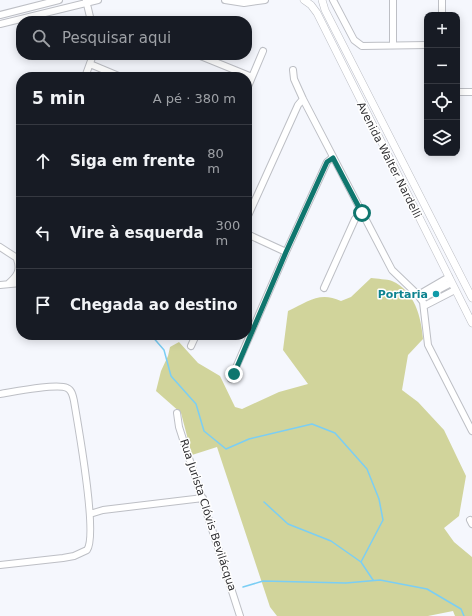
<!DOCTYPE html>
<html lang="pt">
<head>
<meta charset="utf-8">
<style>
  body { margin:0; font-family:"DejaVu Sans",sans-serif; background:#242831; color:#f1f3f6 }
  .controls { position:absolute; right:12px; top:12px; display:grid; overflow:hidden; border-radius:8px; box-shadow:0 2px 10px #0003 }
  .controls button { width:36px; height:36px; display:grid; place-items:center; padding:0; border:0; border-bottom:1px solid #363941; background:#171b24; color:#f1f3f6; font:20px sans-serif }
  .stop { position:absolute; width:12px; height:12px; margin:-9px; border:3px solid #0f766e; border-radius:50%; background:#fff }
  .stop.end { background:#0f766e; border-color:#fff; box-shadow:0 1px 4px #0008 }
  .list { margin:0; padding:0; list-style:none }
  h2 { display:flex; justify-content:space-between; align-items:center; height:52px; margin:0; padding:0 16px; font-size:17px }
  h2 small { font-size:13px; font-weight:400; color:#9ea1a6 }
  .list li { display:grid; grid-template-columns:26px 1fr auto; gap:12px; align-items:center; box-sizing:border-box; height:72px; padding:0 16px; border-top:1px solid #363941 }
  .list b { display:block; font-size:15px; white-space:nowrap }
  .list em { font-size:13px; font-style:normal; color:#9ea1a6 }
  .icon { flex:none; width:22px; height:22px; fill:none; stroke:currentColor; stroke-width:2; stroke-linecap:round; stroke-linejoin:round }
  .map { position:relative; flex:none; width:472px; height:616px; overflow:hidden }
  .search { position:absolute; background:#171b24; box-shadow:0 2px 10px #0003; left:16px; top:16px; width:236px; height:44px; display:flex; align-items:center; gap:10px; box-sizing:border-box; padding:0 14px; border-radius:16px; color:#9ea1a6; font-size:15px }
  .panel { position:absolute; background:#171b24; box-shadow:0 2px 10px #0003; left:16px; top:72px; width:236px; height:268px; border-radius:16px }
  .map>svg:first-child { display:block }
</style>
</head>
<body>
<div class="map">
<svg width="472" height="616" viewBox="0 0 472 616">
  <rect width="100%" height="100%" fill="#f5f7fd"/>
  <path fill="#d1d49b" d="M371 278C377 279 387 279 392 281 415 291 421 317 423 339L408 355 402 390 418 402 444 430 466 476 459 516 444 528 454 542 472 557V616H455L453 611 428 616H277L270 607 217 447 192 455 181 413 156 391 161 371 168 356 170 347 179 342 198 363 220 376 235 407 242 409 279 392 308 384 283 350 288 311C308 302 319 291 341 301L351 297Z"/>
  <g fill="none" stroke-linecap="round" stroke-linejoin="round">
    <path stroke="#7bcef4" stroke-width="1.5" d="M151 335 164 350 171 376 196 404 204 431 226 449 249 439 312 424 335 433 367 469 379 499 383 520 361 562
      M264 502 288 524 331 541 361 562 373 580
      M243 587 263 581 346 583 380 580 427 589 461 609 464 616"/>
    <defs>
      <path id="minor" d="M86 0 91 21
        M225 0 244 3 265 0
        M333 0 354 40 362 46 427 45
        M442 0V15
        M0 15 59 0
        M0 24 98 0
        M393 45V0
        M198 55 252 77
        M90 64 121 77
        M293 70 294 79 303 99 392 270 417 294 423 302 428 345 472 431
        M85 77 93 55
        M247 89 263 51
        M457 92H472
        M247 218 298 105 303 99
        M247 234 286 252
        M0 247 20 260
        M8 284C17 276 21 271 17 259
        M0 285 21 283
        M324 288 355 219 362 213
        M418 295 449 277
        M421 299 451 283
        M424 306 455 290
        M191 346 196 335
        M231 379 286 252 327 162 333 157
        M0 394C13 392 57 383 67 388 72 390 73 396 74 401 78 425 98 535 87 550L74 556 63 558 0 565
        M177 413 179 427 240 616
        M90 514 103 510 203 498
        M470 520 472 524"/>
      <path id="tertiary" d="M304 0 311 5 317 13 472 323
        M322 0 325 10 472 298"/>
    </defs>
    <use href="#minor" stroke="#bdbfc5" stroke-width="8"/>
    <use href="#tertiary" stroke="#bdbfc5" stroke-width="8"/>
    <use href="#minor" stroke="#fff" stroke-width="6"/>
    <use href="#tertiary" stroke="#fff" stroke-width="7"/>
  </g>
  <g fill="none" stroke-linecap="round" stroke-linejoin="round">
    <path stroke="#0f766e" stroke-width="5" d="M234 374 286 252 327 162 333 158 362 213"/>
  </g>
  <circle fill="#0f9aa8" stroke="#fff" stroke-width="1.5" cx="436" cy="294" r="4"/>
  <g text-anchor="middle" dominant-baseline="central" stroke-width="3" stroke-linejoin="round" paint-order="stroke">
    <g font-size="11" fill="#303033" stroke="#fff">
      <text transform="translate(389 160) rotate(63)">Avenida Walter Nardelli</text>
      <text transform="translate(208 515) rotate(72)">Rua Jurista Clóvis Bevilácqua</text>
    </g>
    <g font-size="11" font-weight="bold" fill="#0d838f" stroke="#fff" text-anchor="end">
      <text x="428" y="294">Portaria</text>
    </g>
  </g>
</svg>
<div class="controls">
<button>+</button>
<button>−</button>
<button><svg class="icon" aria-label="locate" viewBox="0 0 24 24"><circle cx="12" cy="12" r="6"/><path d="M12 2v4M12 18v4M2 12h4M18 12h4"/></svg></button>
<button><svg class="icon" aria-label="layers" viewBox="0 0 24 24"><path d="M12 4l9 5-9 5-9-5zM3 14l9 5 9-5"/></svg></button>
</div>
<div class="stop" style="left:362px;top:213px"></div>
<div class="stop end" style="left:234px;top:374px"></div>
<div class="search"><svg class="icon" aria-label="search" viewBox="0 0 24 24"><circle cx="10" cy="10" r="6"/><path d="M15 15l6 6"/></svg>Pesquisar aqui</div>
<section class="panel">
<h2>5 min<small>A pé · 380 m</small></h2>
<ul class="list">
<li><svg class="icon" aria-label="ahead" viewBox="0 0 24 24"><path d="M12 20V5M6 11l6-6 6 6"/></svg><div><b>Siga em frente</b></div><em>80 m</em></li>
<li><svg class="icon" aria-label="left" viewBox="0 0 24 24"><path d="M17 20v-9H6M10 6l-5 5 5 5"/></svg><div><b>Vire à esquerda</b></div><em>300 m</em></li>
<li><svg class="icon" aria-label="arrive" viewBox="0 0 24 24"><path d="M6 21V4h12l-3 4 3 4H6"/></svg><div><b>Chegada ao destino</b></div></li>
</ul>
</section>
</div>
</body>
</html>
